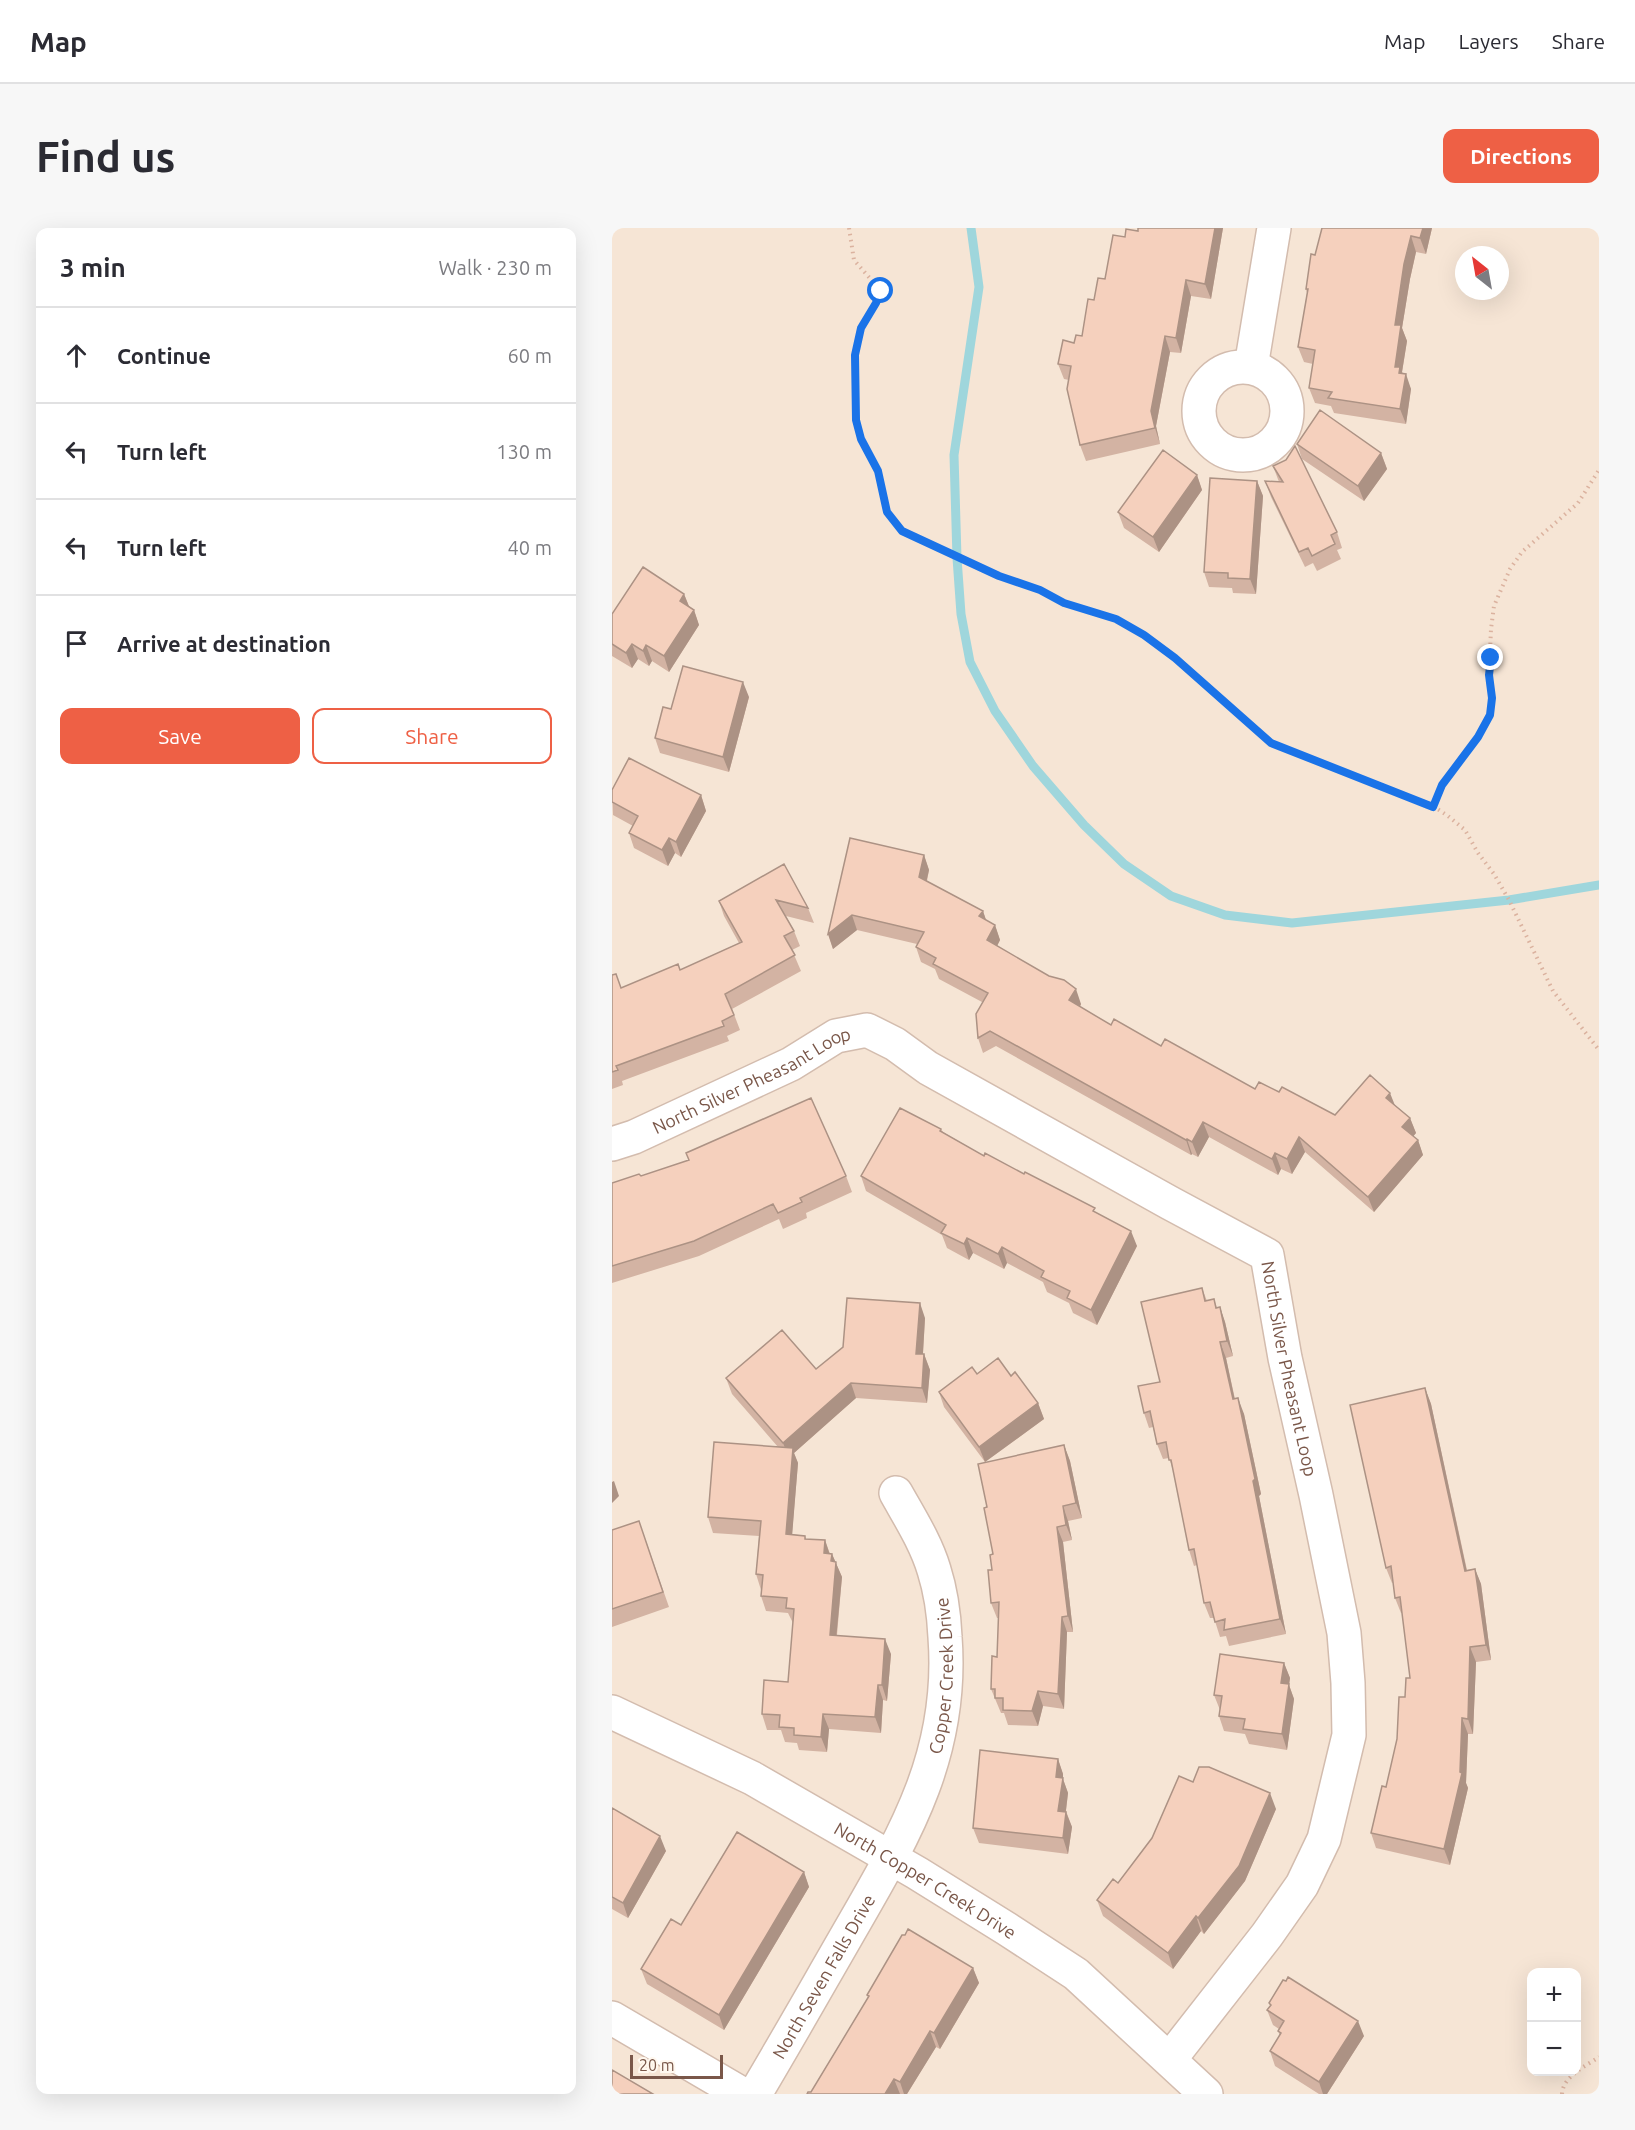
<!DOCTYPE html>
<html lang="en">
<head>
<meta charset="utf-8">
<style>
  body { margin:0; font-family:Ubuntu,sans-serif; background:#f7f7f7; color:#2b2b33 }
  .controls { position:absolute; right:18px; bottom:18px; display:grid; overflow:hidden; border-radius:12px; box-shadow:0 6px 24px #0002 }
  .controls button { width:54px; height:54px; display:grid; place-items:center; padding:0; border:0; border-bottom:2px solid #e1e1e2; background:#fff; color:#2b2b33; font:30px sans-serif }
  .compass { position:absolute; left:843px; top:18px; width:54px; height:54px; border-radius:50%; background:#fff; box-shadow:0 6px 24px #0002; rotate:329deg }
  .scale { position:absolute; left:18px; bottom:15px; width:93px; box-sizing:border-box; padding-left:6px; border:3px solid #7a5749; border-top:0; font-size:16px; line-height:21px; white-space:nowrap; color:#7a5749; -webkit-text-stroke:4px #fff8ef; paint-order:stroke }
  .stop { position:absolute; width:18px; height:18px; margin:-14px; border:4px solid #1a73e8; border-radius:50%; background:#fff }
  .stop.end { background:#1a73e8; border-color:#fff; box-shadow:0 2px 6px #0008 }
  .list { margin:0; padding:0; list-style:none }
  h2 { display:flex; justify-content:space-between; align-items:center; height:78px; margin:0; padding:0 24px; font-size:26px }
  h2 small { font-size:20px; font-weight:400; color:#7c7c81 }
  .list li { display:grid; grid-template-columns:39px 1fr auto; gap:18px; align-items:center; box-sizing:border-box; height:96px; padding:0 24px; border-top:2px solid #e1e1e2 }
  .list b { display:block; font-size:22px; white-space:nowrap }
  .list em { font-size:20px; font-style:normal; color:#7c7c81 }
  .actions { display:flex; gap:12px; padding:18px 24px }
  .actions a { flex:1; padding:14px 0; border:2px solid #ee6045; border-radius:12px; text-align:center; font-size:21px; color:#ee6045 }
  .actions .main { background:#ee6045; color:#fff }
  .icon { flex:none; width:33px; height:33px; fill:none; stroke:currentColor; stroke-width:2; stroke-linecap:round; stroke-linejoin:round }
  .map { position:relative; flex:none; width:987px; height:1866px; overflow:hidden; border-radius:12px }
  header { display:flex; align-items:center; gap:36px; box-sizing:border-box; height:84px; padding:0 30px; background:#fff; border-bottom:2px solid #e1e1e2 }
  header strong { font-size:28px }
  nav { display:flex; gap:33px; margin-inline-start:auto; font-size:21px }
  .intro { display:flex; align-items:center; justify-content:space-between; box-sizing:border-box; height:144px; padding:0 36px }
  h1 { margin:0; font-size:42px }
  .button { padding:15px 27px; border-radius:12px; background:#ee6045; color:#fff; font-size:21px; font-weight:700 }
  main { display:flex; gap:36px; padding:0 36px }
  aside { flex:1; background:#fff; border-radius:12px; box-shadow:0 6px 24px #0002 }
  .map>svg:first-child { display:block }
</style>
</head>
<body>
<header>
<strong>Map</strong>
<nav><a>Map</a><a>Layers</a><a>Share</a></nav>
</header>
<div class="intro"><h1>Find us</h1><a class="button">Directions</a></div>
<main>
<aside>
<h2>3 min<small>Walk · 230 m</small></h2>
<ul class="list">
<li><svg class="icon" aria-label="ahead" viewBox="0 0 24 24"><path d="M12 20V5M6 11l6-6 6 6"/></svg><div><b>Continue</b></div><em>60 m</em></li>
<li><svg class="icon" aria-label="left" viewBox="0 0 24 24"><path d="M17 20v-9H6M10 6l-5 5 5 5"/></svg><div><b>Turn left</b></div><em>130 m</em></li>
<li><svg class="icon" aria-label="left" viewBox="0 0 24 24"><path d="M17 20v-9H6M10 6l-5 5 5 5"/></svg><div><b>Turn left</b></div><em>40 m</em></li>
<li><svg class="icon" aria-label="arrive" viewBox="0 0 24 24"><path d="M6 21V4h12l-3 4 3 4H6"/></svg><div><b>Arrive at destination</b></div></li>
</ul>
<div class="actions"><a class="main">Save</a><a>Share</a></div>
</aside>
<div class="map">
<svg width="987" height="1866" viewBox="0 0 987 1866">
  <rect width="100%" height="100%" fill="#fef3e7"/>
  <path fill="#f6e5d5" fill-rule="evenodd" d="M0 0H987V1866H0ZM852 27H888V63H852ZM920 1744H964V1844H920Z"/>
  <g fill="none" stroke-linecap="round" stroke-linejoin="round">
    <path stroke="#9fd6dc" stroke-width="9" d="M359 0 367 59 342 227 345 330 349 386 358 434 383 483 421 538 472 597 512 636 559 668 613 687 680 695 897 672 987 657"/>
    <defs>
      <g id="minor">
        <path d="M639 139 662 0"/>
        <circle cx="631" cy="183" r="44"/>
        <path id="s1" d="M0 916 22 909 179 836 224 808 255 802 283 816 316 840 558 975 655 1027 673 1130 704 1267 732 1405 736 1455 737 1507 712 1611 690 1657 655 1707 558 1831"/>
        <path id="s2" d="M0 1484 140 1550 305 1645 395 1701 464 1746 594 1866"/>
        <path d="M0 1790 130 1866"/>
        <path id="s3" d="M143 1866C174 1814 204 1761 234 1709 291 1610 342 1528 333 1409 332 1387 329 1364 322 1342 314 1315 298 1290 284 1265"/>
      </g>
    </defs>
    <use href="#minor" stroke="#d3bcae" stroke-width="36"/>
    <path stroke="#dbb29f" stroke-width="4" stroke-dasharray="1.5 4.5" stroke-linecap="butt" d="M237 0 242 32 269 63 264 75 249 100 243 127 244 192 249 211 266 243 275 284 289 303 387 348 428 362 452 375 504 391 532 407 563 430 659 515 708 535 818 576 836 588 853 602 866 625 882 646 897 672 941 763 987 822
      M821 579 830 557 866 509 878 487 880 469 877 447 879 401 882 378 898 341 910 324 966 275 987 242
      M950 1866C951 1848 974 1838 987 1829"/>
    <use href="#minor" stroke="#fff" stroke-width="33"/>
  </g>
  <path fill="#d3b3a3" d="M526 0H611L599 71 579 68 569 125 558 124 544 198 548 216 474 233 468 217 457 152 452 151 446 136 462 115 470 108 482 72 513 9 526 3Z
    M820 0 814 26 804 24 798 51 790 100 795 113 790 144 799 161 794 196 722 185 719 178 703 175 697 160 701 136 692 134 686 119 695 65 694 61 703 27Z
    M685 216 769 225 775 241 752 273 690 231Z
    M661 238 725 304 730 320 725 322 729 331 705 343 701 335 693 339 659 269 653 253 667 254Z
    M585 247 590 262 547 324 512 300 506 284Z
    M645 253 651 268 644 366 621 365 620 360 597 359 592 344Z
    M72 366 77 378 82 382 87 397 57 444 40 433 37 438 26 431 20 440 0 428V386Z
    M137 469 117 544 48 525 43 510 59 481Z
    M0 562 89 567 94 583 69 629 63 625 56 638 22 620 17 605 21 598 1 587Z
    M312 627 317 642 315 653 371 683 374 692 383 697 388 712 385 718 469 776 468 779 499 797 643 861 667 864 723 887 783 877 798 890 804 905 801 908 806 912 811 927 762 984 693 924 680 946 669 941 666 947 597 909 586 929 580 926 579 927 384 818 371 825 366 810 370 774 327 751 323 741 309 734 304 719 305 716 245 702 221 721 216 706Z
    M172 636 196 680 202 695 174 688 182 703 188 718 180 722 189 743 120 781 128 802 115 808 117 813 10 853 11 857 0 861V747L9 760 68 742 127 715 112 688 107 673Z
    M329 901 331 904 372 928 485 985 525 1018 485 1097 461 1085 457 1075 435 1064 431 1054 395 1035 392 1041 361 1025 357 1032 335 1020 330 1007 254 963 249 948Z
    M74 925 234 948 240 964 194 985 195 990 171 1001 167 991 87 1028 0 1055V955L29 948 77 932Z
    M590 1060 595 1073 602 1071 605 1080 608 1079 613 1094 621 1128 614 1130 623 1171 632 1186 649 1266 647 1268 674 1406 617 1418 614 1408 608 1409 602 1390H598L592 1375 585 1337 582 1338 577 1322 561 1242 557 1230 551 1231 545 1216 541 1199 537 1200 532 1185 548 1154Z
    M313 1090 311 1126H312L318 1142 315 1175 244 1170 182 1225 186 1235 180 1306 193 1308 194 1311 213 1312 218 1326H220L230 1349 225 1407 279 1426 275 1473 271 1472 269 1505 217 1501 215 1524 187 1522 185 1515 173 1514 169 1502H155L150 1486 176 1454 181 1395 176 1385 154 1383 149 1368V1362L144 1346 147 1308 101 1305 96 1289 166 1219 120 1166 114 1150 204 1141Z
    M365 1146 399 1148 426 1175 432 1191 373 1234 332 1179 327 1164Z
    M813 1160 819 1176 855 1342 863 1341 869 1356 879 1432 864 1434 861 1506H856L854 1555 856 1560 838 1637 764 1620 759 1605 774 1559 785 1511 793 1469 798 1450 790 1385H789L783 1370 782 1354 780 1355 774 1340Z
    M452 1217 458 1233 470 1290 456 1293 460 1312 451 1314 461 1404H455L452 1481 431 1478 426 1498 396 1497 392 1485H389L379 1461 385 1429 387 1390H385L379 1375 380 1342 381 1326 375 1279Z
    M27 1293 57 1379 0 1399V1302Z
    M672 1435 678 1450 677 1457 682 1471 675 1522 637 1516 633 1506 612 1503 607 1488 608 1482 602 1467Z
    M446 1531 451 1546V1551L456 1565 454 1583 460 1599 456 1626 367 1615 361 1600Z
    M581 1554 664 1581 633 1653 592 1706 589 1703 561 1741 491 1688 485 1672 506 1655 540 1610Z
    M0 1580 54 1623 16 1690 0 1681Z
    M192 1644 197 1659 112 1802 35 1756 29 1741 69 1697Z
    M361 1740 367 1755 328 1821 324 1819 295 1866H195L199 1864 256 1770 255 1767Z
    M657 1775 752 1808 715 1866H707L663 1838 658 1823 668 1808 666 1803 667 1801 661 1797 655 1782 658 1778Z"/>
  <path fill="#ac9284" d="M603 0H611L599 71 593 56Z
    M811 0H820L814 26 808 10Z
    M799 8 804 24 798 51 790 100 795 113 790 144 793 152 794 146 799 161 794 196 788 181 783 139V97L792 36Z
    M574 52 579 68 569 125 564 110Z
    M553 108 558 124 544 198 548 216 543 200 539 183Z
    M769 225 775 241 752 273 746 258Z
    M585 247 590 262 547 324 541 309Z
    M645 253 651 268 644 366 638 351Z
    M72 366 78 381 68 373Z
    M82 382 87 397 57 444 52 428Z
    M20 416 26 431 20 440 14 425Z
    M34 417 40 433 37 438 31 423Z
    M131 454 137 469 117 544 111 529Z
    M89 567 94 583 69 629 64 614Z
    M57 610 63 625 56 638 50 622Z
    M312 627 317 642 312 664 307 649Z
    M371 683 376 698 367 688Z
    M240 687 245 702 221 721 216 706Z
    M383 697 388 712 380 728 375 712Z
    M464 761 469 776 463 788 457 772Z
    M778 865 784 880 774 870Z
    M798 890 804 905 796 915 790 899Z
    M591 894 597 909 586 929 580 914Z
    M687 909 693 924 680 946 675 931Z
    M575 911 580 926 579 927 574 912Z
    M806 912 811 927 762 984 756 969Z
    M663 925 669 941 666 947 660 931Z
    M519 1003 525 1018 485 1097 479 1082Z
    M355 1010 361 1025 357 1032 352 1016Z
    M390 1019 395 1035 392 1041 386 1026Z
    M308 1075 313 1090 310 1141 304 1126Z
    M608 1079 613 1094 621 1128 615 1113Z
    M608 1114 614 1130 626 1187 621 1171Z
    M312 1126 318 1142 315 1175 310 1160Z
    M239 1155 244 1170 182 1225 186 1235 179 1321 174 1306 177 1230 171 1215Z
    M813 1160 819 1176 858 1358 853 1343Z
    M626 1170 632 1186 649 1266 647 1268 674 1406 668 1391 641 1253Z
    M426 1175 432 1191 373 1234 367 1219Z
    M452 1217 458 1233 470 1290 464 1275Z
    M2 1253 7 1268 0 1275V1254Z
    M451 1278 456 1293 460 1312 454 1297Z
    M445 1299 451 1314 461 1404 456 1388Z
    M213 1312 218 1327 212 1325Z
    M220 1326 230 1349 223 1422 218 1407Z
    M863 1341 869 1356 879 1432 874 1417Z
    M450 1389 455 1404 452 1481 446 1466Z
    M273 1411 279 1426 275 1473 270 1457Z
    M858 1419 864 1434 861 1506 856 1491Z
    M672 1435 678 1450 677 1457 682 1471 675 1522 670 1506 669 1455Z
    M266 1457 271 1472 269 1505 263 1489Z
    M426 1463 431 1478 426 1498 420 1483Z
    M211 1486 217 1501 215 1524 209 1509Z
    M850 1490 856 1506 854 1555 856 1560 838 1637 832 1621 848 1544Z
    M446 1531 451 1546V1551L456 1565 452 1598 446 1583 444 1549Z
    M658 1565 664 1581 633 1653 592 1706 586 1690Z
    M454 1584 460 1599 456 1626 451 1610Z
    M48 1608 54 1623 16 1690 11 1675Z
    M192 1644 197 1659 112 1802 107 1787Z
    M584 1688 589 1703 561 1741 556 1725Z
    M361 1740 367 1755 328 1821 322 1805Z
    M746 1793 752 1808 715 1866H711L707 1854Z
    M318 1803 324 1819 295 1866H292L288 1854Z
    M282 1851 288 1866H273Z"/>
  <path fill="#f5d0bd" stroke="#ac9284" stroke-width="1.5" d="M526 0H603L593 56 574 52 564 110 553 108 539 183 543 200 468 217 455 161 459 138 446 136 451 112 462 115 464 107 470 108 476 71 482 72 486 50 493 51 501 7 513 9 514 1 526 3Z
    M710 0H811L808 10 799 8 792 36 783 97H789L783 139H788L787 145 794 146 788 181 716 170 720 164 697 160 703 122 686 119 696 61H694L699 26 703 27Z
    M708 182 769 225 746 258 685 216Z
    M683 218 725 304 719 307 723 316 700 328 696 320 687 324 653 253 671 254 661 238 674 232Z
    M551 222 585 247 541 309 506 284Z
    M598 250 645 253 638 351 616 350V345L592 344Z
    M31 339 72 366 68 373 82 382 52 428 34 417 31 423 20 416 14 425 0 416V386Z
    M71 438 131 454 111 529 43 510 51 479 59 481Z
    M17 530 89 567 64 614 57 610 50 622 17 605 26 588 0 574V562Z
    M238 610 312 627 307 649 371 683 367 688 383 697 375 712 437 748 452 752 464 761 457 772 499 797 502 791 549 818 553 811 643 861 647 854 667 864 670 859 723 887 758 847 778 865 774 870 798 890 790 899 806 912 756 969 687 909 675 931 663 925 660 931 591 894 580 914 575 911 574 912 378 803 366 810 364 786 376 765 321 736 324 730 304 719 312 704 240 687 216 706Z
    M172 636 196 680 164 672 182 703 172 708 183 727 113 766 122 787 110 793 112 798 4 838 6 842 0 844V747L4 746 9 760 66 736 68 742 130 714 107 673Z
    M199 870 234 948 188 970 190 974 166 985 161 976 82 1013 0 1038V955L27 946 29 948 77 932 74 925Z
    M288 880 329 901 328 903 372 928 373 925 412 946 413 944 483 980 481 983 519 1003 479 1082 455 1070 458 1063 429 1049 432 1043 390 1019 386 1026 355 1010 352 1016 329 1005 334 997 249 948Z
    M590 1060 593 1073 602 1071 604 1080 608 1079 615 1113 608 1114 621 1171 626 1170 643 1251 641 1253 668 1391 612 1402 613 1391 603 1394 598 1374 592 1375 582 1321 577 1322 559 1232H557L554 1214 545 1216 538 1183 532 1185 526 1158 548 1154 529 1074Z
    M235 1070 308 1075 304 1126H312L310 1160 239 1155 171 1215 114 1150 170 1102 204 1141 231 1119Z
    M386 1130 399 1148 403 1144 426 1175 367 1219 327 1164 360 1139 365 1146Z
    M813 1160 853 1343 863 1341 874 1417 858 1419 856 1491 850 1490 848 1544 850 1545 832 1621 759 1605 770 1558 774 1559 785 1511 787 1469H793L794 1450H798L788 1369 783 1370 779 1338 774 1340 738 1177Z
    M102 1214 181 1220 174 1306 193 1308V1311L213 1312 212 1325 220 1326 219 1333 224 1334 218 1407 273 1411 270 1457H266L263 1489 211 1486 209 1509 182 1507V1500L167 1499 168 1487 150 1486 152 1452 176 1454 182 1381 174 1380 175 1370 149 1368 151 1347 144 1346 149 1293 96 1289Z
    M452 1217 464 1275 451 1278 454 1297 445 1299 456 1388 450 1389 446 1466 426 1463 420 1483 391 1482V1470H383V1461H379L380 1428 385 1429 387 1374 379 1375 376 1342H380L378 1327 381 1326 372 1280 375 1279 366 1236Z
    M27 1293 51 1364 0 1381V1302Z
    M608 1426 672 1435 669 1455 677 1456 670 1506 631 1501 633 1491 607 1488 610 1468 602 1467Z
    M368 1522 446 1531 444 1549 451 1550 446 1583 454 1584 451 1610 361 1600Z
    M587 1539H597L658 1565 627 1638 586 1690 584 1688 556 1725 485 1672 501 1651 506 1655 540 1610 567 1548 581 1554Z
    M0 1580 48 1608 11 1675 0 1669Z
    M125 1604 192 1644 107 1787 29 1741 59 1691 69 1697Z
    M296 1701 361 1740 322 1805 318 1803 288 1854 282 1851 273 1866H195L196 1864H199L257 1768 255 1767 290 1707H293Z
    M676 1749 746 1793 707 1854 658 1823 669 1805 666 1803 672 1793 655 1782 659 1777 657 1775 671 1752 674 1753Z
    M0 1842 41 1866H0Z"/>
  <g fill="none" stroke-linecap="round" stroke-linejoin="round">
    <path stroke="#1a73e8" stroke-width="8" d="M269 63 264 75 249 100 243 127 244 192 249 211 266 243 275 284 290 303 387 348 428 362 452 375 504 391 532 407 563 430 659 515 821 579 830 557 866 509 878 487 880 470 877 447 879 430"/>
  </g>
  <g text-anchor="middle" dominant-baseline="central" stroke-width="5" stroke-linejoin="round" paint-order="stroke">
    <g font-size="18" fill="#7a5749" stroke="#fff8ef">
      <text stroke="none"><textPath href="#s1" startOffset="154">North Silver Pheasant Loop</textPath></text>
      <text stroke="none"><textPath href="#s1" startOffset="856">North Silver Pheasant Loop</textPath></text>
      <text stroke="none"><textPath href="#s3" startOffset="464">Copper Creek Drive</textPath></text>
      <text stroke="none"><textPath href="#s2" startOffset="356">North Copper Creek Drive</textPath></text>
      <text stroke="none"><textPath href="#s3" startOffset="136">North Seven Falls Drive</textPath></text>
    </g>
  </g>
</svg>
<div class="controls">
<button>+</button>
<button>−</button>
</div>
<svg class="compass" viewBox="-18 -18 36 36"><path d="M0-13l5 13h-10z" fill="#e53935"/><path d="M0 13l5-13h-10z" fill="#7c7c81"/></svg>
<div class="scale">20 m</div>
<div class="stop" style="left:269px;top:63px"></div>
<div class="stop end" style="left:879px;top:430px"></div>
</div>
</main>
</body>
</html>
